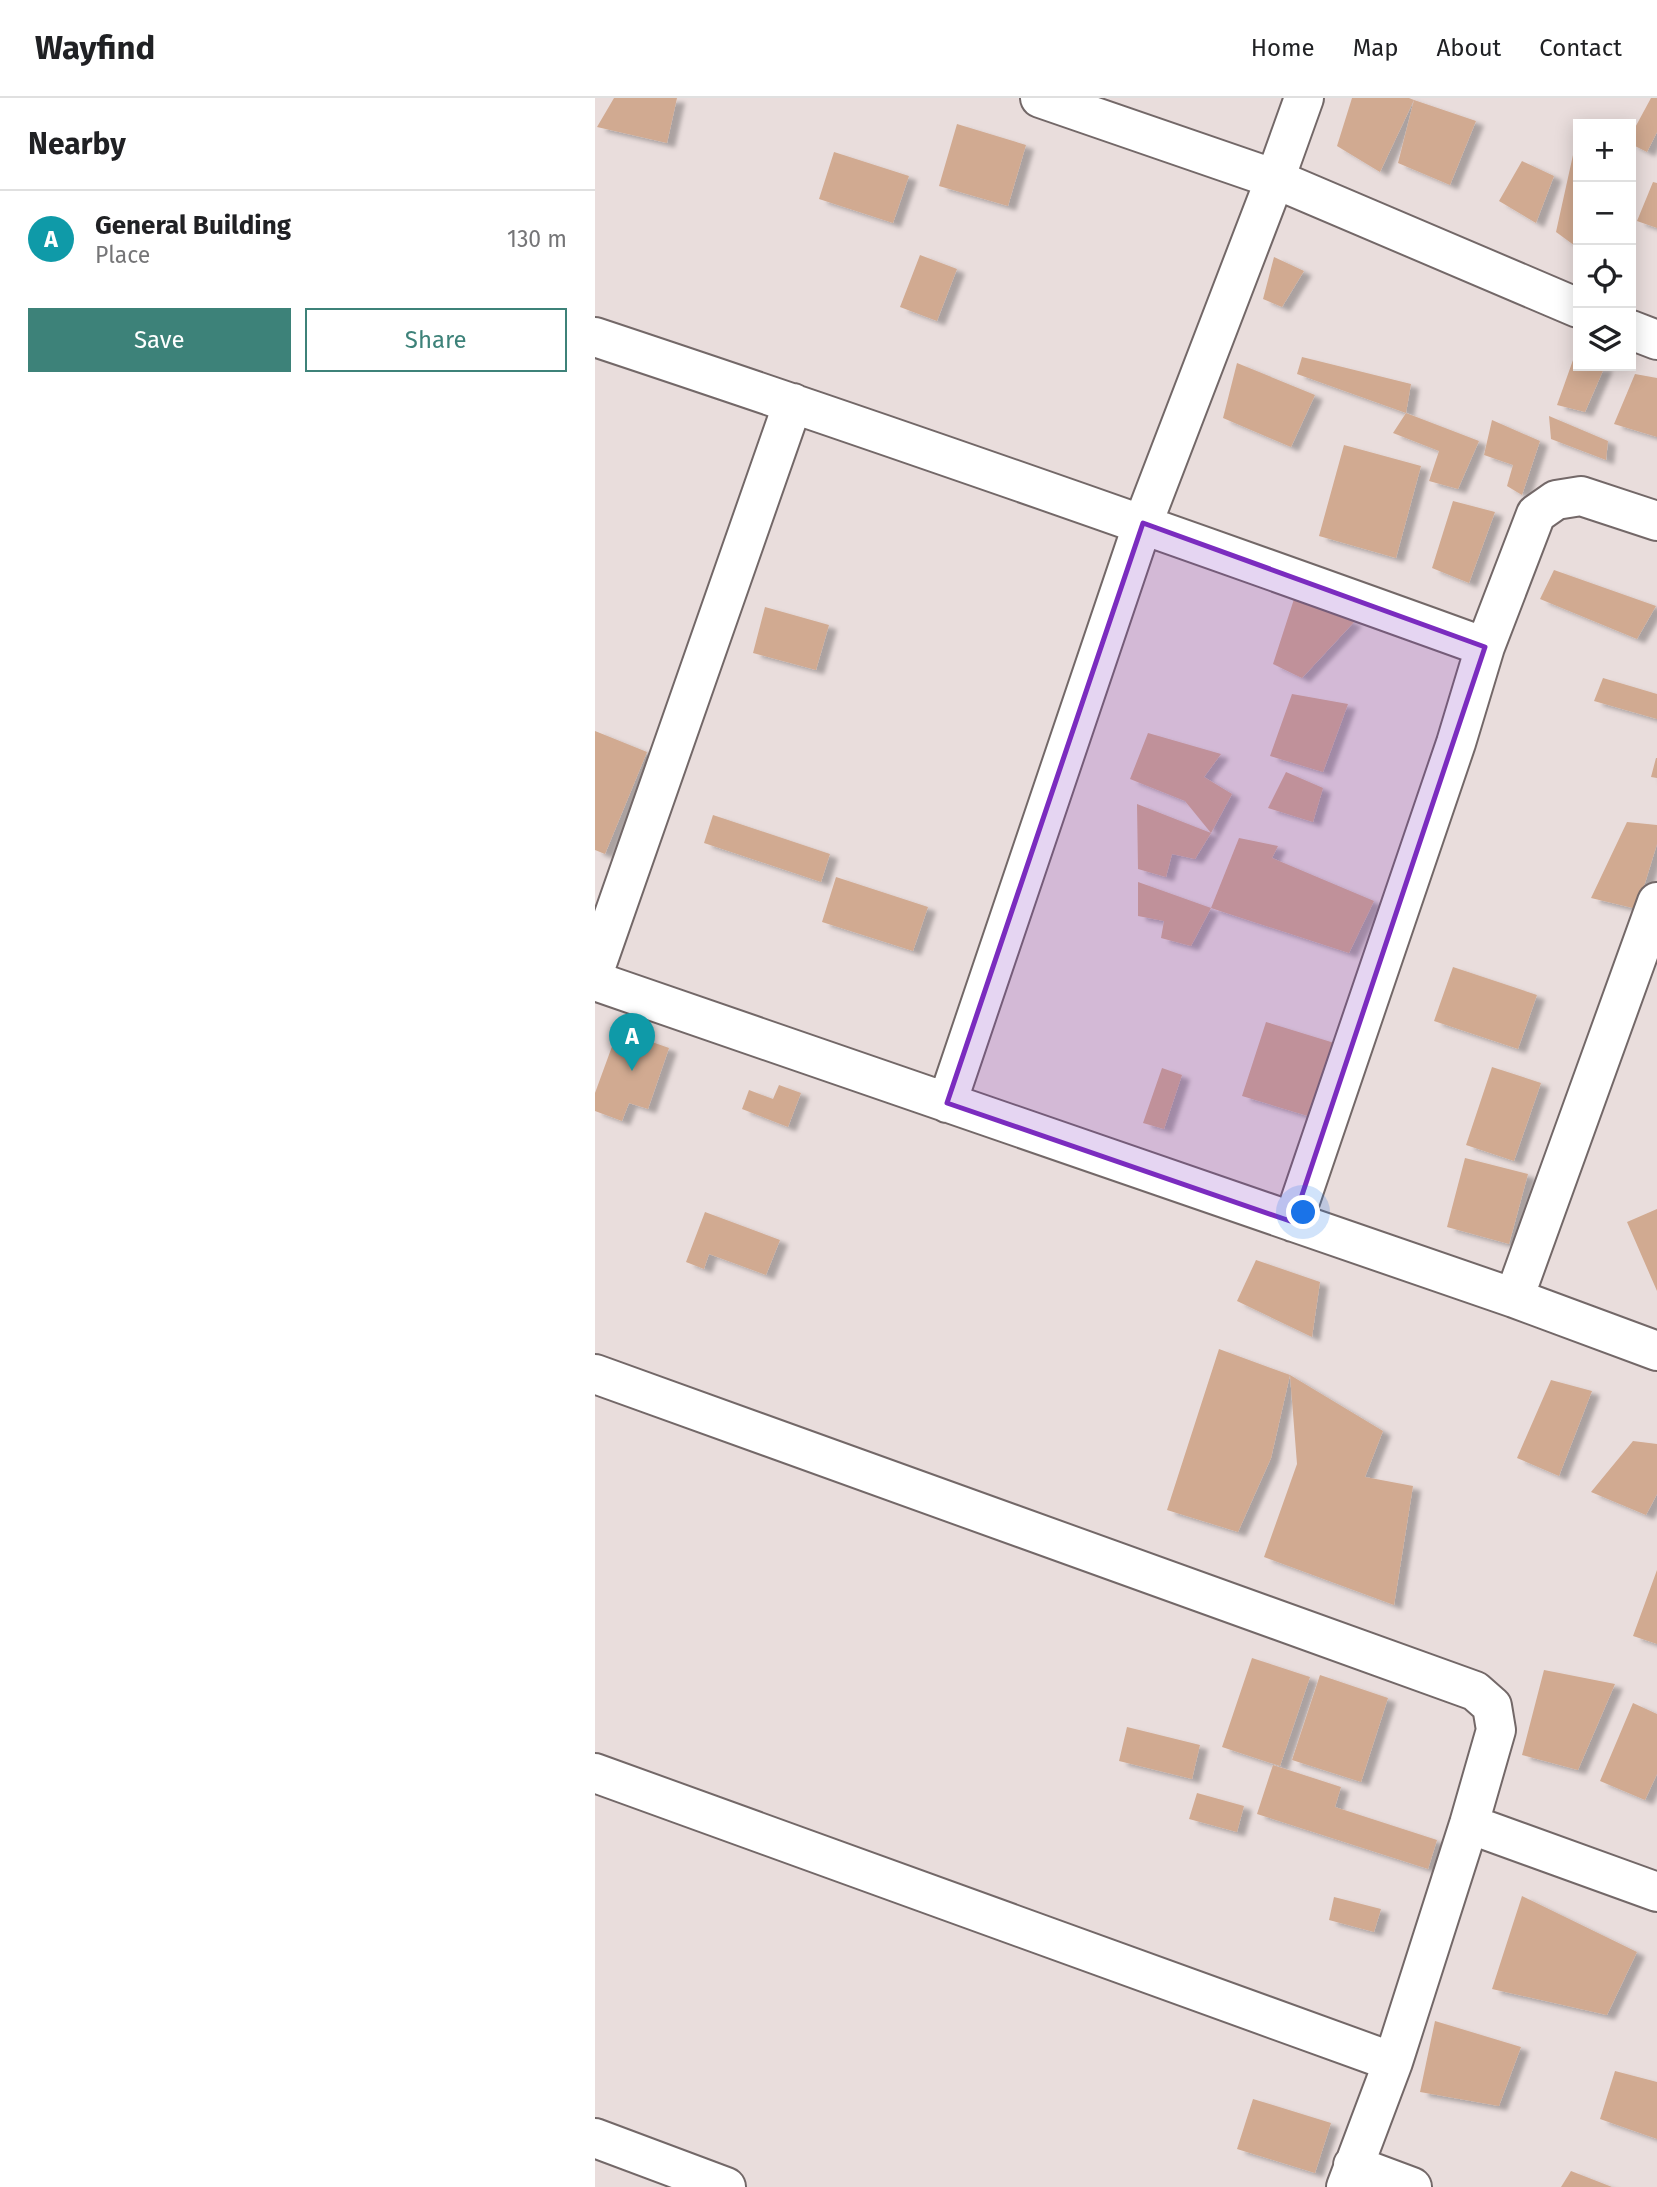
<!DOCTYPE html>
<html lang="en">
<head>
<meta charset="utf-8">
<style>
  body { margin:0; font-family:"Fira Sans",sans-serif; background:#f2f2f2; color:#202124 }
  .controls { position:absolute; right:21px; top:21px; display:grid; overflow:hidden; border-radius:0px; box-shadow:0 4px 18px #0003 }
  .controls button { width:63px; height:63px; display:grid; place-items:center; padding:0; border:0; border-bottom:2px solid #e0e0e0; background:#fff; color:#202124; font:35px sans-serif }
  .you { position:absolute; left:709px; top:1115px; width:24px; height:24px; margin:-18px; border:5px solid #fff; border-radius:50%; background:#1a73e8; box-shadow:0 0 0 10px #1a73e833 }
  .badge { display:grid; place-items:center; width:46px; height:46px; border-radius:50%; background:#3d8279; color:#fff; font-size:23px; font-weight:700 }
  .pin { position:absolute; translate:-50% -58px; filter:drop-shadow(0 2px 4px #0008) }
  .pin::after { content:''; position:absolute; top:37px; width:24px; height:21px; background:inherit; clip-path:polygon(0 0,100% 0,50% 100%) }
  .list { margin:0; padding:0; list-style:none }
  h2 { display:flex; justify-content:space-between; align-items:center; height:91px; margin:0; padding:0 28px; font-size:30px }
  h2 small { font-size:23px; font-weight:400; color:#757577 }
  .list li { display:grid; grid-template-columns:46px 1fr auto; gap:21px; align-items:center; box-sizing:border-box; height:98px; padding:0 28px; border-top:2px solid #e0e0e0 }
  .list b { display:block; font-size:26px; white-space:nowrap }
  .list p { margin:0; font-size:23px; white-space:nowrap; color:#757577 }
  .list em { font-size:23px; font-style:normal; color:#757577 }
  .actions { display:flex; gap:14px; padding:21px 28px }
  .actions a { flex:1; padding:16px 0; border:2px solid #3d8279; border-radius:0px; text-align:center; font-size:24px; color:#3d8279 }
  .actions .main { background:#3d8279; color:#fff }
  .icon { flex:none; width:38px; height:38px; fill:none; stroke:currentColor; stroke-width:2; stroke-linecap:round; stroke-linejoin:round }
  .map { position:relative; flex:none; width:1062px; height:2089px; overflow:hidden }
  header { display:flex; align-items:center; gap:42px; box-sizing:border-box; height:98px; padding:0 35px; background:#fff; border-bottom:2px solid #e0e0e0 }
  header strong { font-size:33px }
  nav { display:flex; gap:38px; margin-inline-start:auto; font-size:24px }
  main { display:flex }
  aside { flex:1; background:#fff }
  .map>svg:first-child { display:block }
</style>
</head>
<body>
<header>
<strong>Wayfind</strong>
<nav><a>Home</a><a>Map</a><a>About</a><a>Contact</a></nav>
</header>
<main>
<aside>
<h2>Nearby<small></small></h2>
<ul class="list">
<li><span class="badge" style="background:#0f9aa8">A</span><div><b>General Building</b><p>Place</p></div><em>130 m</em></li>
</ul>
<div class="actions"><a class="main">Save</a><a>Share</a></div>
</aside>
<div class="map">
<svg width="1062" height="2089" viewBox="0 0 1062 2089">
  <defs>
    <filter id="shadow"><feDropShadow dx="8" dy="4.5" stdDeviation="2" flood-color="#0004"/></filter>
  </defs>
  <rect width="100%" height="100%" fill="#e9dddc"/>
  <path fill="#d1aa91" filter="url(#shadow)" d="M19 0H82L72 45 2 29Z
    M757 0H814L819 2 785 74 742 48Z
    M1056 0H1062V34L1052 54 1036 46V37Z
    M819 2 881 23 855 87 803 65Z
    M362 26 431 47 413 108 344 88Z
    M239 54 314 78 298 125 224 101Z
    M978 57 983 61V150L961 134Z
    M927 63 959 78 941 125 904 103Z
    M1058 84 1062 85V130L1042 123Z
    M325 157 362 171 342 223 305 209Z
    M679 159 709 173 687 209 668 201Z
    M983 248V268H1010L990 314 962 307Z
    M707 259 816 286 811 315 702 276Z
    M642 265 720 297 696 349 628 320Z
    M1040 276 1062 280V339L1019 326Z
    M811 315 884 343 863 391 834 383 844 353 798 335Z
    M954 318 1013 343 1011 362 956 341Z
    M897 322 945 343 927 397 912 388 918 367 889 357Z
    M749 347 826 368 801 460 724 438Z
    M858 403 900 414 874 485 837 470Z
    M959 472 1061 508 1042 541 945 501Z
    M700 498 759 524 707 580 678 566Z
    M170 509 234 527 221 572 158 555Z
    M1008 580 1062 596V621L999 603Z
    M697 596 753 606 728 674 675 658Z
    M0 633 52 654 10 756 0 752Z
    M553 635 626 656 609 679 637 696 616 735 590 703 535 681Z
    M1061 660H1062V680L1056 679Z
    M691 674 728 690 718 724 673 710Z
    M542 706 616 735 600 761 577 756 571 779 543 771Z
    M118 717 235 756 226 784 109 745Z
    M1032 724 1062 727V746L1042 811 996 800Z
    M644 740 683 748 677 760 779 803 754 855 616 810Z
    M241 779 333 809 318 853 227 824Z
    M543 784 616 810 596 848 566 840 569 823 543 818Z
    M858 869 942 897 923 951 839 923Z
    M671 924 749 948 726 1022 647 998Z
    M23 932 74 950 53 1011 34 1005 27 1023 0 1013V995Z
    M897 969 946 985 919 1063 871 1047Z
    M567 970 587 977 569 1031 548 1025Z
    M184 987 206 995 193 1029 147 1011 154 992 178 1001Z
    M870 1060 933 1076 914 1146 852 1129Z
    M1062 1111V1193L1032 1124Z
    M110 1114 185 1142 171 1177 114 1156 109 1171 91 1164Z
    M661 1162 725 1184 717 1239 642 1203Z
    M624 1251 695 1277 676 1360 643 1434 572 1412Z
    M695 1277 788 1333 770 1379 818 1388 799 1507 669 1459 702 1366Z
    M956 1282 997 1293 964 1378 922 1360Z
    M1038 1343 1062 1346V1396L1051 1417 996 1394Z
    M1062 1472V1546L1038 1538Z
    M657 1560 715 1579 685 1668 627 1649Z
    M949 1572 1020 1586 983 1672 927 1657Z
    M725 1577 793 1600 766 1684 697 1662Z
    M1038 1605 1062 1616V1676L1050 1702 1005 1683Z
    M532 1629 605 1647 597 1681 524 1663Z
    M678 1667 746 1689 740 1709 842 1742 833 1771 662 1716Z
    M602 1695 649 1708 642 1734 594 1721Z
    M927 1798 1042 1854 1012 1917 897 1891Z
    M739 1799 786 1811 779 1834 734 1822Z
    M840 1923 926 1949 904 2008 825 1994Z
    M1020 1973 1062 1984V2041L1005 2021Z
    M658 2001 736 2025 720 2075 642 2051Z
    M976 2073 1017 2089H966Z"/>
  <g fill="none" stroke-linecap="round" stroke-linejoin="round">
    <defs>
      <path id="street" d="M445 0 680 81 983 210
        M1036 232 1062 242
        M0 239C298 338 594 442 890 549
        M0 871 198 305
        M0 883 919 1200 1062 1253
        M352 1005 548 425 680 81 709 0
        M698 1124 861 645 890 549 941 416 961 402 986 398 1062 423
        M919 1200 1062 804
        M0 1276 880 1593 897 1608 901 1632 874 1726 798 1964 751 2089
        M0 1675 798 1964
        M874 1726 1062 1794
        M0 2040 131 2089
        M758 2067 817 2089"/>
    </defs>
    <use href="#street" stroke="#736868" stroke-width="42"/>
    <use href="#street" stroke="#fff" stroke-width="38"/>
  </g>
  <path fill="#7b2cbf" fill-opacity="0.2" stroke="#7b2cbf" stroke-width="5" stroke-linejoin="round" d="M548 425 890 549 698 1124 352 1005Z"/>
</svg>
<div class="controls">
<button>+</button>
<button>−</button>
<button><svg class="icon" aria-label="locate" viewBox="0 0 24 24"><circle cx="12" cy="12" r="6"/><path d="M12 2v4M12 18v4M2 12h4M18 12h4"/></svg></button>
<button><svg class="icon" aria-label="layers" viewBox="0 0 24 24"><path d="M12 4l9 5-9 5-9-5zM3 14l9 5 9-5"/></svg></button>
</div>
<div class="you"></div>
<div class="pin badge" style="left:37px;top:973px;background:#0f9aa8">A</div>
</div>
</main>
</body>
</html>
